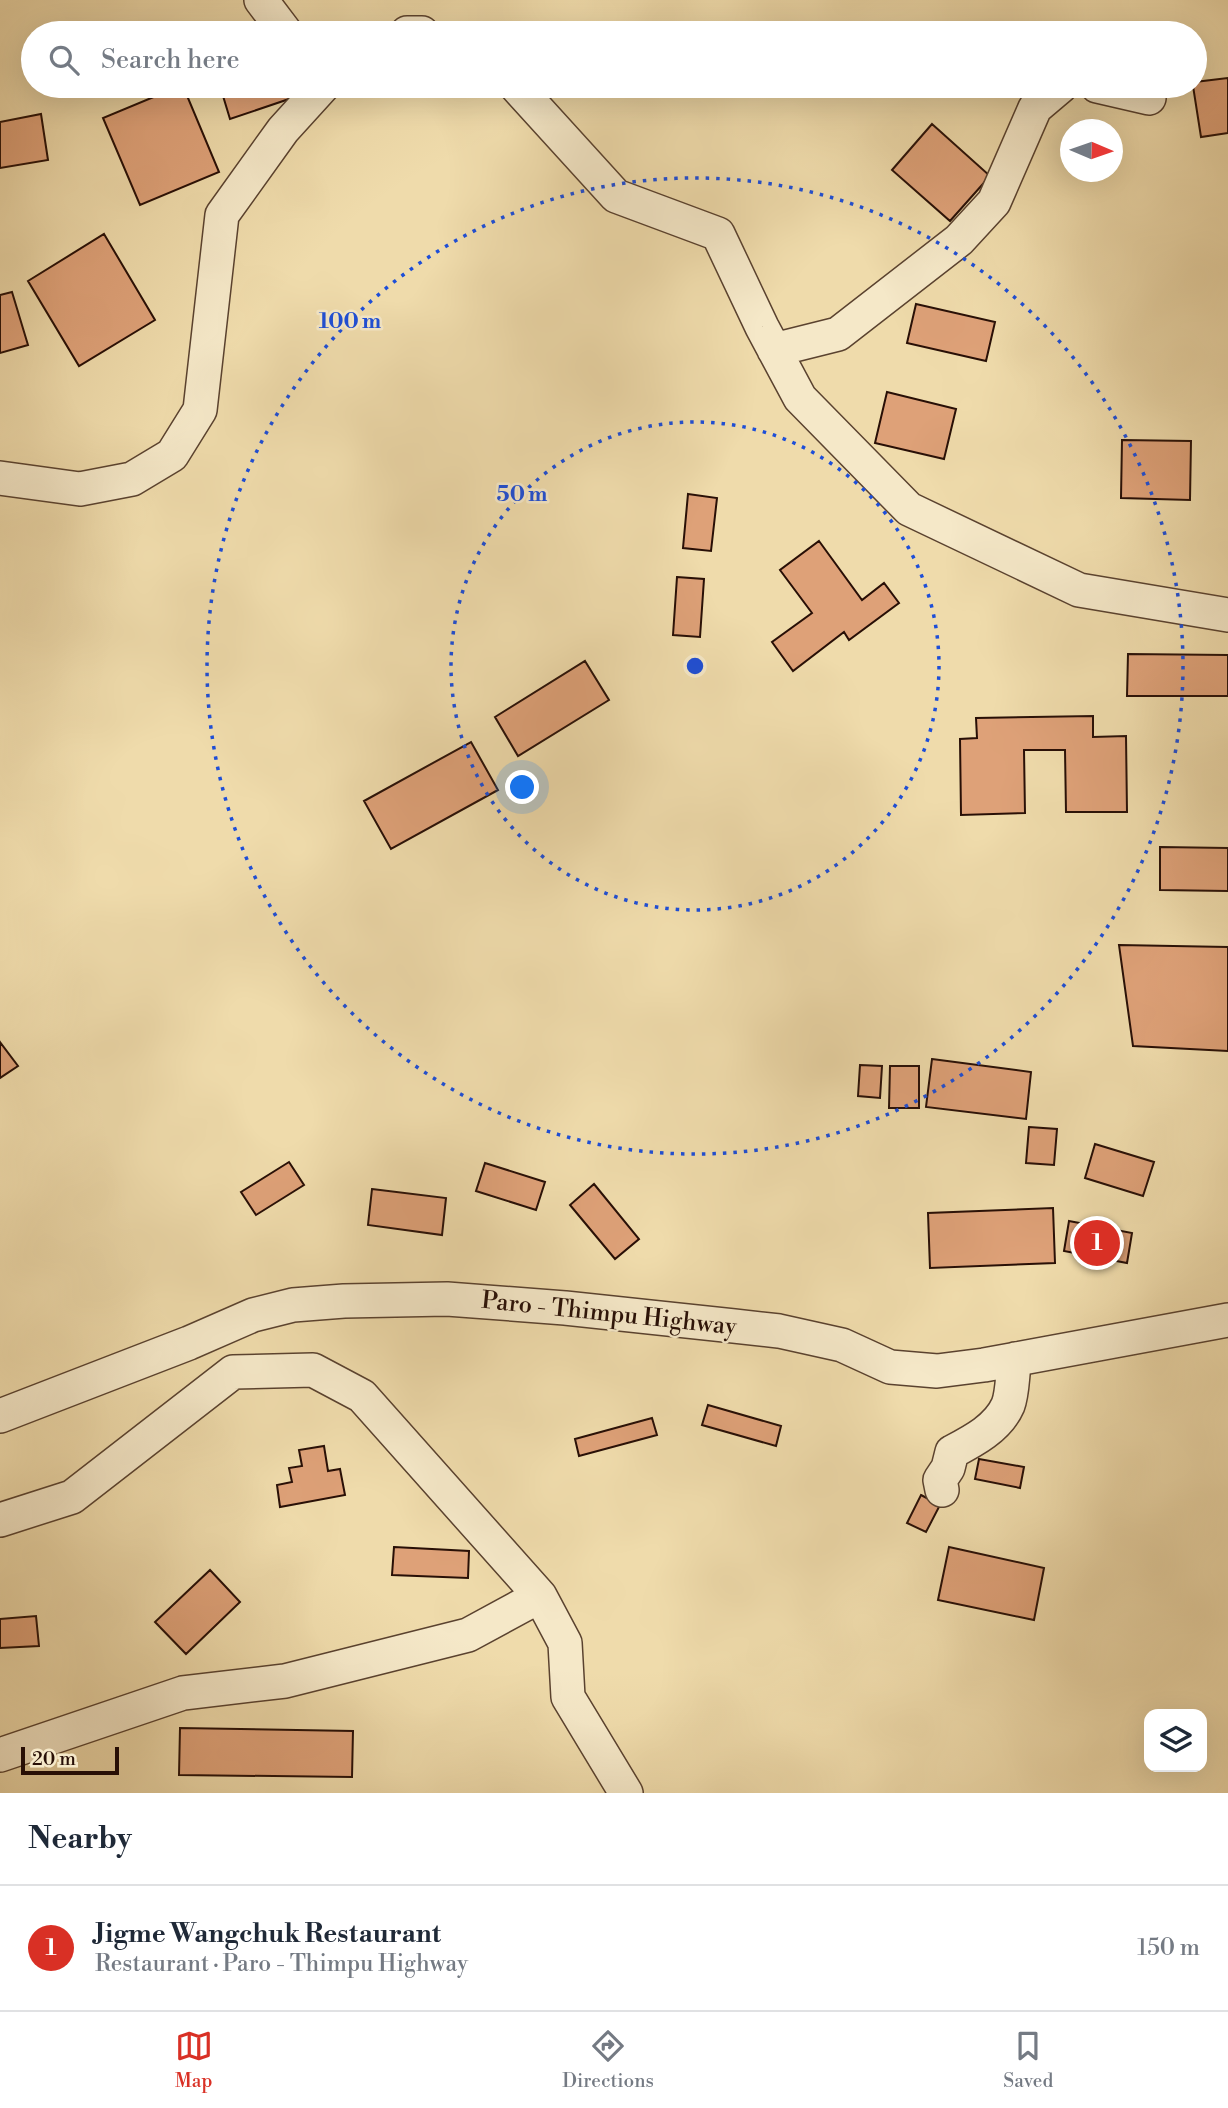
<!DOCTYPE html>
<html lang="en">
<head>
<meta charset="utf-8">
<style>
  body { margin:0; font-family:"Libre Bodoni",serif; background:#f2f2f3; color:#1f2937 }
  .controls { position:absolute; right:21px; bottom:21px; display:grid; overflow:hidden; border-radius:14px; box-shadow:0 7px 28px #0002 }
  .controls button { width:63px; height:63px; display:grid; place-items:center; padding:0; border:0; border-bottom:2px solid #e0e1e3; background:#fff; color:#1f2937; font:35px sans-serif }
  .compass { position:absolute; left:1060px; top:119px; width:63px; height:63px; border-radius:50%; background:#fff; box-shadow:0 7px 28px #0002; rotate:92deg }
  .scale { position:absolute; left:21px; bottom:18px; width:98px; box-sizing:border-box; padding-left:7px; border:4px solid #280f06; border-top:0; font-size:19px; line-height:24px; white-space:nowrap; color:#280f06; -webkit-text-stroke:5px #f5e8c8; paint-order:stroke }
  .you { position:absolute; left:523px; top:788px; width:24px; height:24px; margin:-18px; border:5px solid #fff; border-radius:50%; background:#1a73e8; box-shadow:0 0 0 10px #1a73e833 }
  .badge { display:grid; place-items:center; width:46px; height:46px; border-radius:50%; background:#d93025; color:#fff; font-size:23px; font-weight:700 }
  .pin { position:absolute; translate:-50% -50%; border:4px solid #fff; box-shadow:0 2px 7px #0006 }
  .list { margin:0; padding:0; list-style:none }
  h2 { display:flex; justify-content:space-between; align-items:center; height:91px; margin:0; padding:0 28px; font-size:30px }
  h2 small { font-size:23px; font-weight:400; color:#747a83 }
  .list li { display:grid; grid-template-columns:46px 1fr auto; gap:21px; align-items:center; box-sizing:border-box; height:126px; padding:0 28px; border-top:2px solid #e0e1e3 }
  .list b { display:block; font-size:26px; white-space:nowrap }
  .list p { margin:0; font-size:23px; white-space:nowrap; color:#747a83 }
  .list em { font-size:23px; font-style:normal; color:#747a83 }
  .icon { flex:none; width:38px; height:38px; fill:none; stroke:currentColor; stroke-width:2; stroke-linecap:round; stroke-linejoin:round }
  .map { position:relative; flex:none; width:1228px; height:1793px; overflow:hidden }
  .search { position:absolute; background:#fff; box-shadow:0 7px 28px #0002; left:21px; right:21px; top:21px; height:77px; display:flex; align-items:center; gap:18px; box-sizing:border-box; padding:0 24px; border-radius:38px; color:#747a83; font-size:26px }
  .sheet { height:217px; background:#fff }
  nav { display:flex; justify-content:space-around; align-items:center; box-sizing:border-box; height:98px; border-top:2px solid #e0e1e3; background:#fff; font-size:19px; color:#747a83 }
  nav a { display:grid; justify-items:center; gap:4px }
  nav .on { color:#d93025 }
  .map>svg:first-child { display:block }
</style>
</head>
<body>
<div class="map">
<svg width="1228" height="1793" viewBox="0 0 1228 1793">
  <rect width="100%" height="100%" fill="#efdbab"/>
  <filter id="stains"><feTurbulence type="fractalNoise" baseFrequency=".00286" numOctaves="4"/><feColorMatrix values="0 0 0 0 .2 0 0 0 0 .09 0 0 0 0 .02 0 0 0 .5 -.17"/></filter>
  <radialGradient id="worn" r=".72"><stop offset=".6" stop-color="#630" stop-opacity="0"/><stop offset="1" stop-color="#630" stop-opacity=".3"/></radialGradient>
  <path fill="#dea178" stroke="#280f06" stroke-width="2" d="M1228 78V133L1201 137 1193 86 1195 82Z
    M180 86H183L219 172 140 205 103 118Z
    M220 86H285L289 99 230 119Z
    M41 114 48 160 0 168V122Z
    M932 124 990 176 950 221 892 170Z
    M104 234 155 320 79 366 28 281Z
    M12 292 28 345 0 353V295Z
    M916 304 995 322 986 361 907 343Z
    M887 392 956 409 944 459 875 443Z
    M1122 440 1191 441 1190 500 1121 498Z
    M688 494 717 498 711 551 683 548Z
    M819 541 862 600 884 583 899 603 849 640 844 632 793 671 772 642 812 613 780 570Z
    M677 577 704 579 700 637 673 635Z
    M1128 654 1228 655V696H1127Z
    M585 661 609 700 518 756 495 717Z
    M1093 716V737L1126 736 1127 812H1066L1065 750H1024L1025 813 961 815 960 739 977 738 976 718Z
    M471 742 498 790 391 849 364 801Z
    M1160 847 1228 848V891L1160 890Z
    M1119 945 1228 947V1051L1133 1046Z
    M0 1042 18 1066 0 1078Z
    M932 1059 1031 1072 1026 1119 926 1107Z
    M860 1065 882 1066 880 1098 858 1096Z
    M890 1066H919V1108H889Z
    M1029 1127 1057 1129 1054 1165 1026 1163Z
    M1095 1144 1154 1162 1143 1196 1085 1178Z
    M289 1162 304 1185 256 1215 241 1192Z
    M485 1163 545 1182 536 1210 476 1191Z
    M594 1184 639 1239 615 1259 570 1205Z
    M372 1189 446 1198 442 1235 368 1225Z
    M1053 1208 1055 1263 930 1268 928 1213Z
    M1069 1221 1132 1233 1127 1263 1064 1251Z
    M708 1405 781 1426 776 1446 702 1425Z
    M652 1418 657 1435 579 1456 575 1439Z
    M324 1446 328 1471 340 1469 345 1495 280 1507 277 1485 292 1482 289 1468 302 1466 299 1450Z
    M979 1459 1024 1467 1020 1488 975 1479Z
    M921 1495 940 1505 926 1532 907 1523Z
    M394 1547 469 1551 468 1578 392 1575Z
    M949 1547 1044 1568 1034 1620 938 1600Z
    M210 1570 240 1602 186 1654 155 1622Z
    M36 1616 39 1646 0 1648V1619Z
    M180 1728 353 1731 352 1777 179 1775Z"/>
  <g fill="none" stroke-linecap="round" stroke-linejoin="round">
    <defs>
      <path id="minor" d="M261 0 286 33
        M407 33H422
        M516 86 616 196 718 234 762 327 800 398 909 509 1079 590 1228 615
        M1097 86 1149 98
        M774 350 838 334 959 240 994 202 1035 108 1061 86
        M0 478 80 489 132 479 172 455 200 410 222 215 283 130 323 86
        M0 1416 189 1343 253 1315 293 1305 344 1301 447 1299 565 1308 734 1326 779 1331 842 1345 890 1367 937 1371 984 1365 1228 1320
        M942 1490 940 1480 948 1468 952 1452C973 1441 998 1428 1008 1405 1013 1392 1012 1373 1015 1359
        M0 1520 72 1497 233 1372 313 1370 362 1396 540 1596 565 1643 568 1697 626 1793
        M0 1755 183 1693 285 1681 468 1635 540 1596"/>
    </defs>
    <use href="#minor" stroke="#5a422f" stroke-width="36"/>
    <use href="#minor" stroke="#f5e8c8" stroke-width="33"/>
  </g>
  <g fill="none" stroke="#1d4ed8" stroke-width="3.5" stroke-dasharray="3.5 7">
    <circle cx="695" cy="666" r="244"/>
    <circle cx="695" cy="666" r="488"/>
  </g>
  <g text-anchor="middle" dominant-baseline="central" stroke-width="5" stroke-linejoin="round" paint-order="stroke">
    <g font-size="24" fill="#280f06" stroke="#f5e8c8">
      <text transform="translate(609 1314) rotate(6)">Paro - Thimpu Highway</text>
    </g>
  </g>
  <circle cx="695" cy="666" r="10" fill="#1d4ed8" stroke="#f5e8c8" stroke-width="3.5"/>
  <g font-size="21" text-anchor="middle" font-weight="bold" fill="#1d4ed8" stroke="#f5e8c8" stroke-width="5" stroke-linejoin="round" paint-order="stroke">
    <text x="350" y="328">100 m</text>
    <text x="522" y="501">50 m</text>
  </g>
  <rect width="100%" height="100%" filter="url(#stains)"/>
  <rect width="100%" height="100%" fill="url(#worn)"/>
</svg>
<div class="controls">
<button><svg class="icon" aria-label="layers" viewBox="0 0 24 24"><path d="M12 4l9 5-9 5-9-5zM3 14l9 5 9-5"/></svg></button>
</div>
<svg class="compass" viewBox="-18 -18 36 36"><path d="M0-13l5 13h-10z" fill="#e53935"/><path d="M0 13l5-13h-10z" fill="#747a83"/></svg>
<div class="scale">20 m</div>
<div class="you"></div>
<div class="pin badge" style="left:1097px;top:1243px">1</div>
<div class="search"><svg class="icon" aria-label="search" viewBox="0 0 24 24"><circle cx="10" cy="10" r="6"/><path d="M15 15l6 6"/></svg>Search here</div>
</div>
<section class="sheet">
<h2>Nearby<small></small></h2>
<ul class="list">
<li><span class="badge">1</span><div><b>Jigme Wangchuk Restaurant</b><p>Restaurant · Paro - Thimpu Highway</p></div><em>150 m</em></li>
</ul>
</section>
<nav>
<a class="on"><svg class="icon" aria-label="map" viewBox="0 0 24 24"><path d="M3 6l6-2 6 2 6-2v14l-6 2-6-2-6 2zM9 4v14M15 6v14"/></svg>Map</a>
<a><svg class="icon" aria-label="directions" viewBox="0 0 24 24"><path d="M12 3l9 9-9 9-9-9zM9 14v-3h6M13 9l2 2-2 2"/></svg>Directions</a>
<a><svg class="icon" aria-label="saved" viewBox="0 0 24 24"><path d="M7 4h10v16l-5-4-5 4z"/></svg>Saved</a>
</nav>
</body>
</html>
